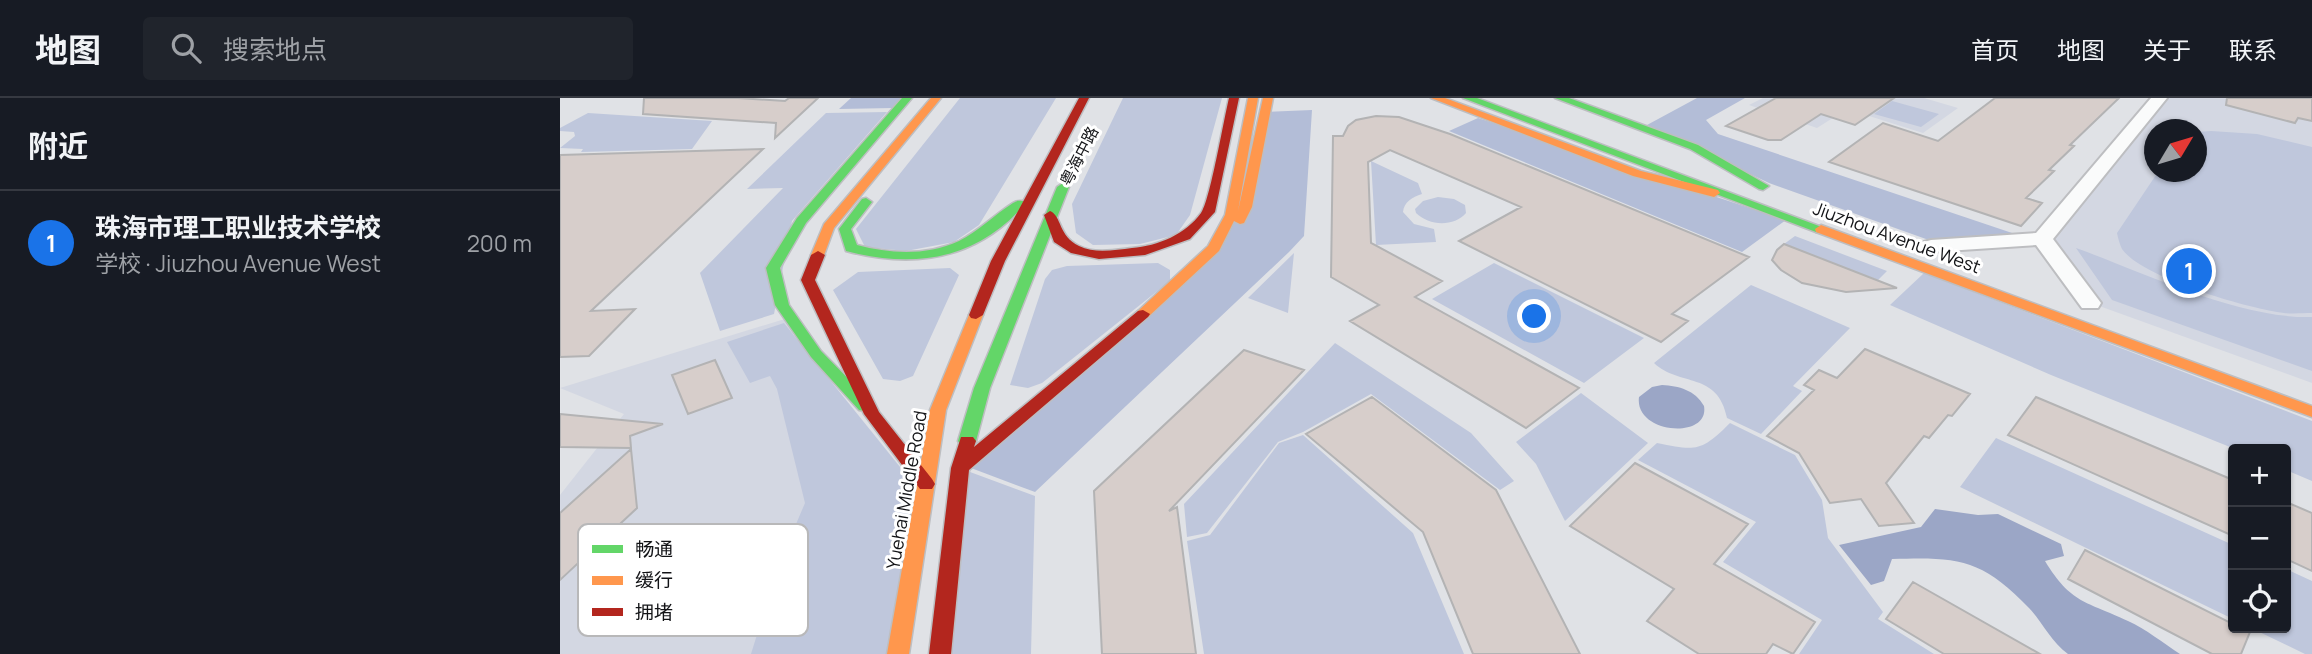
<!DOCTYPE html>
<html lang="zh">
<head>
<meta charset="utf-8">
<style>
  body { margin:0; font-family:Manrope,"Noto Sans SC",sans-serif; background:#20242c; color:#f1f3f6 }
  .controls { position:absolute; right:21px; bottom:21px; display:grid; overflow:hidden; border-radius:7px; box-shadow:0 2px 5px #0004 }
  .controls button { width:63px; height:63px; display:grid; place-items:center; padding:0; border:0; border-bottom:2px solid #363941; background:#171b24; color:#f1f3f6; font:35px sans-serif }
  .compass { position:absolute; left:1584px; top:21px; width:63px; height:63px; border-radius:50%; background:#171b24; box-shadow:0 2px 5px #0004; rotate:52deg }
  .you { position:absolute; left:975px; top:219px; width:24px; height:24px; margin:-18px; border:5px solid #fff; border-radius:50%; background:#1a73e8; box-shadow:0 0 0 10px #1a73e833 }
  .badge { display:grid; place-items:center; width:46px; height:46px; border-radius:50%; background:#1a73e8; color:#fff; font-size:23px; font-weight:700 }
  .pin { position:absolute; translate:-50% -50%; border:4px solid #fff; box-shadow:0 2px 7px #0006 }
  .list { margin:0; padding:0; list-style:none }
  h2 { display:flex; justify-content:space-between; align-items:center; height:91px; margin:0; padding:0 28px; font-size:30px }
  h2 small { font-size:23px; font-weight:400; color:#9ea1a6 }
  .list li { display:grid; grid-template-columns:46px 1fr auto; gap:21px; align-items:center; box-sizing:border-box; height:105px; padding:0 28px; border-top:2px solid #363941 }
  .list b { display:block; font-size:26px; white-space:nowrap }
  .list p { margin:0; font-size:23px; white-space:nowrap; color:#9ea1a6 }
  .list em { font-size:23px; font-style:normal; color:#9ea1a6 }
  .icon { flex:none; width:38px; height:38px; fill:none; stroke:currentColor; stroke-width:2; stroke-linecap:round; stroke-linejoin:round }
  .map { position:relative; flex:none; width:1752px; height:556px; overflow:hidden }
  header { display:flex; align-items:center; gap:42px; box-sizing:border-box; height:98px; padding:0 35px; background:#171b24; border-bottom:2px solid #363941 }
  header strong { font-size:33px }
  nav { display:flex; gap:38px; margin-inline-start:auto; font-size:24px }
  .search { width:490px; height:63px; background:#20242c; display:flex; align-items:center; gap:18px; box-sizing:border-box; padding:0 24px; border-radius:7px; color:#9ea1a6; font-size:26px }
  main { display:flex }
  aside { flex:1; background:#171b24 }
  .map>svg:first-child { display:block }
</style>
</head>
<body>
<header>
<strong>地图</strong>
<div class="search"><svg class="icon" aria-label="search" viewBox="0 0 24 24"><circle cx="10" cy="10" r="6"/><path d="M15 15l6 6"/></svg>搜索地点</div>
<nav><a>首页</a><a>地图</a><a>关于</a><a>联系</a></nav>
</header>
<main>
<aside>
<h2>附近<small></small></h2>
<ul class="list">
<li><span class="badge">1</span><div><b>珠海市理工职业技术学校</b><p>学校 · Jiuzhou Avenue West</p></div><em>200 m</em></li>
</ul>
</aside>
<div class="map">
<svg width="1752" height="556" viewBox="0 0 1752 556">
  <rect width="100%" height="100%" fill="#e0e2e6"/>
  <path fill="#d3d7e2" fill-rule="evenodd" d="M1203 0H1364L1398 10 1363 35 1287 11 1257 30 1189 7Z
    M1599 0H1752V285L1531 205 1483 141ZM1594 32H1636V74H1594Z
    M228 220 334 556H0V397L64 316 0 290Z"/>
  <path fill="#bfc7dc" d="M400 0H496L419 127 394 144 346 153 305 149 296 131Z
    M563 0H662L630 117 616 137 580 146 533 147 516 135 512 106Z
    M1332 3 1379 16 1361 29 1314 16Z
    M327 14 232 123 214 216 160 233 140 175 223 90 187 91 266 15Z
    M28 15 152 23 132 51 21 54 23 51 0 50 15 38 14 34 0 33V30Z
    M1651 33 1697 36 1752 49V215C1743 215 1733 216 1724 215 1690 211 1582 180 1562 151 1560 147 1558 140 1557 135L1598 74H1636L1637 34Z
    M811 63 858 85 862 96C852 99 844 104 843 114L854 126 874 131 876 144 816 147Z
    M878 99 894 101 905 107 906 115C894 129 869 128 856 115L855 111 863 103Z
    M1235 138 1327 173 1318 182 1224 146Z
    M1516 150C1585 175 1679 221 1752 219V273L1552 202Z
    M734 155 728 215 688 200Z
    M598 165 610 172V183L482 285 468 290 450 287 485 181 492 172 507 168Z
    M934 165 1084 240 1024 285 872 201Z
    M390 170 399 177 353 278 340 283 323 281 273 192 298 174Z
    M1364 175 1752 323V383L1726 372V351H1675L1491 277 1330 207Z
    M1191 187 1290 230 1233 288 1242 293 1201 336 1167 320C1158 273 1119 289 1094 265Z
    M224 225 357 390 327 556H191L219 466 245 405 217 291 210 278 190 285 167 244Z
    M775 245 911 335 954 383 940 392 811 296 743 334 718 344 647 435 627 439 624 406Z
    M1021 295 1088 345 1005 423 976 366 956 344Z
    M1170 325 1235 357 1262 402 1268 440 1323 514 1318 521 1374 556H1239L1262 522 1163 464 1196 424 1078 362 1097 345C1136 353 1141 354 1170 325Z
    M743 337 853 435 904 556H644L627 443 650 437 719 345Z
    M1436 340 1673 447V521L1400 389Z
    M402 371 475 398 471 556H382Z
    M1726 471 1752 483V556H1745L1691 530H1726Z"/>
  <path fill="#b3bdd7" d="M291 0H342L333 10 279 11Z
    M1137 0H1185L1146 22 1158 36 1461 138 1366 141 1209 85 1087 27Z
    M752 12 744 138 729 154 475 394 411 370 654 150 707 14Z
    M918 20 1226 122 1182 154 889 33Z"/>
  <path fill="#9ba6c6" d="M1102 287C1119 288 1135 292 1144 308 1150 342 1074 336 1079 299L1092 289Z
    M1375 411 1418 417 1438 416 1501 446 1504 458 1485 463C1511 506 1526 503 1568 523 1586 531 1603 545 1620 556H1508C1491 544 1483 525 1469 510 1421 460 1398 459 1332 461L1324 483 1311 487 1279 447 1361 429Z"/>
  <path fill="#d7cecb" stroke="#b3b3b4" stroke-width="2" d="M84 0H178L225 3 229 0H258L215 40 216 25 83 16Z
    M1216 0H1334L1295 27 1261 16 1221 42H1208L1166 28Z
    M1435 0H1559L1510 47 1514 48 1489 72 1494 73 1466 100 1482 105 1461 128 1269 64 1323 25 1378 43Z
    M1667 0H1752V23L1738 20 1735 25 1666 7Z
    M816 18 839 19 890 36 1189 159 1112 216 1128 223 1101 244 899 143 961 109 830 52 808 64 811 145 882 183 855 199 1019 290 966 330 790 223 819 207 771 179 773 38H783L788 28 796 22Z
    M203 51 31 213 75 211 29 258 0 259V57Z
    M1224 146 1337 190 1286 194 1242 185 1221 172 1212 162 1217 152Z
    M1305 251 1410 296 1392 318 1388 317 1369 340 1364 338 1326 385 1354 425 1319 428 1301 401 1270 405 1239 355 1207 338 1254 292 1244 287 1259 272 1277 280Z
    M684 252 744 272 609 413 617 409 636 556H542L534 393Z
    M155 262 172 300 128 316 112 277Z
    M812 299 936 392 1020 556H913L863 434 746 336Z
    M1476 299 1673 382V438L1448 337Z
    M0 316 103 326 70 338 71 350 0 349Z
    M71 351 77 410 0 482V415Z
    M1075 365 1188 426 1154 466 1255 524 1233 556 1213 546 1206 556H1139L1087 523 1114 491 1010 428Z
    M1726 404 1752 415V473L1726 461Z
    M1525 452 1673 526V530L1690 534 1681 556H1652L1508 481Z
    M1353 484 1480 556H1384L1326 521Z"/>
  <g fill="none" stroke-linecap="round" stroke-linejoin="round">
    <defs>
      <path id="street" d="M1591 0H1607L1493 141 1541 205 1538 210H1522L1476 147 1371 154 1364 152 1361 148 1364 144 1371 142 1476 135Z"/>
      <path id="fast" d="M342 0H352L246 125 220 170 229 207 261 253 311 304 313 308 305 313 299 312 251 259 215 207 206 170 237 120Z
        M903 0H917L1267 131 1261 135 1256 134Z
        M995 0H1009L1138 47 1209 88 1203 92 1199 91 1130 51Z
        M503 85 509 89 430 290 416 343 413 347H401L398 343 414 290 497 89Z
        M306 100 312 104 291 131 297 147C331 156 366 158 399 143 419 133 434 117 453 105 458 102 458 103 463 103L465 106C417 162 354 171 286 153L279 131 302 101Z"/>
      <path id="slow" d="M371 0H381L274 130 263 160H253L251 157 264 126Z
        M688 0H698L678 113 703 0H713L692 109 684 125 680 126 674 123 659 153 588 219H578L576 216 578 213 648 148 665 117Z
        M871 0H885L1081 73 1158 92 1160 95 1154 99 1073 78Z
        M1261 127 1752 308V319L1256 134 1255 131Z
        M416 213 423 217 386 312 349 556H327L370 312 409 217Z"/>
      <path id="jam" d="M519 0H529L445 163 423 217 416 221 411 220 409 217 431 163Z
        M669 0H679L655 114 630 141 585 157 539 161 511 155 494 144 484 117 490 113C502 118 498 138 519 148 535 156 555 152 572 150 598 148 626 136 641 115 650 103 664 20 669 0Z
        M258 153 265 157 255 182 319 314 372 381 375 386 372 391H360L304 316 241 182 251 157Z
        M583 212 590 216 588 219 409 372 391 556H369L391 370 401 339H413L416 343 414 349 578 213Z"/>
    </defs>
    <use href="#street" stroke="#bdbec1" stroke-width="4"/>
    <use href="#fast" stroke="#bdbec1" stroke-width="3"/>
    <use href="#slow" stroke="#bdbec1" stroke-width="3"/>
    <use href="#jam" stroke="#bdbec1" stroke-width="3"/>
    <use href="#street" fill="#fafbfb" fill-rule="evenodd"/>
    <use href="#fast" fill="#63d668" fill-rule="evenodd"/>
    <use href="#slow" fill="#ff974d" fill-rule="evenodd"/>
    <use href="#jam" fill="#b3261e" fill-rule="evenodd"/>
  </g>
  <g text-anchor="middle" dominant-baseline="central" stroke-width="6" stroke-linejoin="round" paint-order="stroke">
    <g font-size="16" fill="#121316" stroke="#fff">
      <text transform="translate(519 58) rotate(-63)">粤海中路</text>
    </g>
    <g font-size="18" fill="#121316" stroke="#fff">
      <text transform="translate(1337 139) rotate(20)">Jiuzhou Avenue West</text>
      <text transform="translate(346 392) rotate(-80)">Yuehai Middle Road</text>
    </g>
  </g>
  <rect x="18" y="426" width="230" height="112" rx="10" fill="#fff" stroke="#b8b8b9" stroke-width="2"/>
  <rect x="32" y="447" width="31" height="8" fill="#63d668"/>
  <rect x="32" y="478" width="31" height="9" fill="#ff974d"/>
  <rect x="32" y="510" width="31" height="8" fill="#b3261e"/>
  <g font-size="19" fill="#121316">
    <text x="75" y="458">畅通</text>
    <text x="75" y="489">缓行</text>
    <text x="75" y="521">拥堵</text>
  </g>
</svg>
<div class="controls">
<button>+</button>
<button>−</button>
<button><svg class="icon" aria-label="locate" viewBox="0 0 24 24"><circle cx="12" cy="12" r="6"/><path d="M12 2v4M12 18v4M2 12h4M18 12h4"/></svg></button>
</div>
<svg class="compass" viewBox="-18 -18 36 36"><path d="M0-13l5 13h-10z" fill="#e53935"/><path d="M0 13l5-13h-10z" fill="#9ea1a6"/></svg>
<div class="you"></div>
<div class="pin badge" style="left:1629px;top:173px">1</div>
</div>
</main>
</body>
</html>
